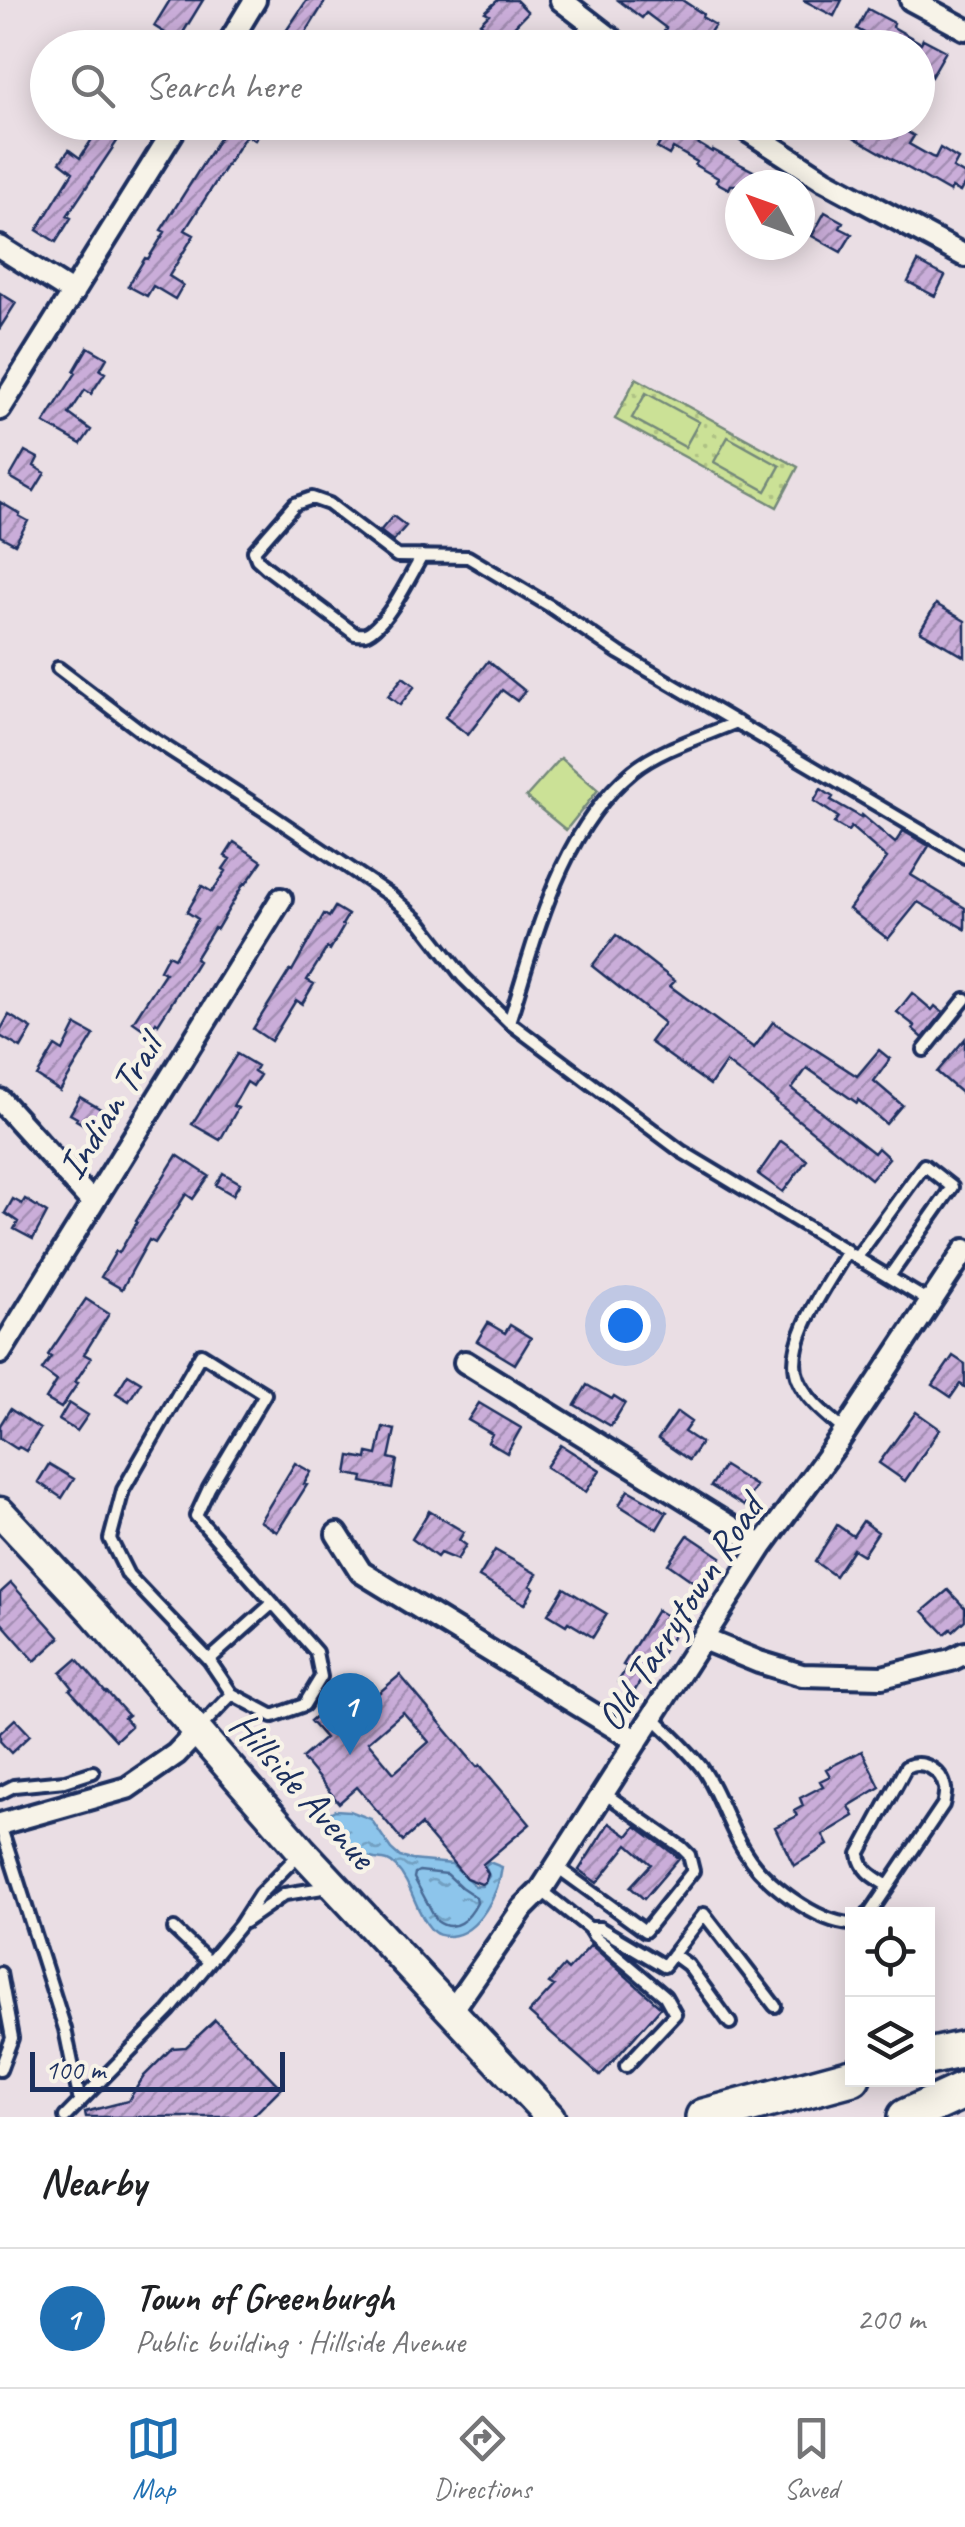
<!DOCTYPE html>
<html lang="en">
<head>
<meta charset="utf-8">
<style>
  body { margin:0; font-family:Caveat,sans-serif; background:#f2f2f2; color:#202124 }
  .controls { position:absolute; right:30px; bottom:30px; display:grid; overflow:hidden; border-radius:0px; box-shadow:0 5px 25px #0003 }
  .controls button { width:90px; height:90px; display:grid; place-items:center; padding:0; border:0; border-bottom:2px solid #e0e0e0; background:#fff; color:#202124; font:50px sans-serif }
  .compass { position:absolute; left:725px; top:170px; width:90px; height:90px; border-radius:50%; background:#fff; box-shadow:0 5px 25px #0003; rotate:311deg }
  .scale { position:absolute; left:30px; bottom:25px; width:255px; box-sizing:border-box; padding-left:10px; border:5px solid #1b2f5e; border-top:0; font-size:28px; line-height:35px; white-space:nowrap; color:#1b2f5e; -webkit-text-stroke:8px #f7f3e8; paint-order:stroke }
  .you { position:absolute; left:625px; top:1325px; width:35px; height:35px; margin:-25px; border:8px solid #fff; border-radius:50%; background:#1a73e8; box-shadow:0 0 0 15px #1a73e833 }
  .badge { display:grid; place-items:center; width:65px; height:65px; border-radius:50%; background:#1f6fb2; color:#fff; font-size:32px; font-weight:700 }
  .pin { position:absolute; translate:-50% -82px; filter:drop-shadow(0 2px 5px #0008) }
  .pin::after { content:''; position:absolute; top:52px; width:35px; height:30px; background:inherit; clip-path:polygon(0 0,100% 0,50% 100%) }
  .list { margin:0; padding:0; list-style:none }
  h2 { display:flex; justify-content:space-between; align-items:center; height:130px; margin:0; padding:0 40px; font-size:42px }
  h2 small { font-size:32px; font-weight:400; color:#757577 }
  .list li { display:grid; grid-template-columns:65px 1fr auto; gap:30px; align-items:center; box-sizing:border-box; height:140px; padding:0 40px; border-top:2px solid #e0e0e0 }
  .list b { display:block; font-size:38px; white-space:nowrap }
  .list p { margin:0; font-size:32px; white-space:nowrap; color:#757577 }
  .list em { font-size:32px; font-style:normal; color:#757577 }
  .icon { flex:none; width:55px; height:55px; fill:none; stroke:currentColor; stroke-width:2; stroke-linecap:round; stroke-linejoin:round }
  .map { position:relative; flex:none; width:965px; height:2117px; overflow:hidden }
  .search { position:absolute; background:#fff; box-shadow:0 5px 25px #0003; left:30px; right:30px; top:30px; height:110px; display:flex; align-items:center; gap:25px; box-sizing:border-box; padding:0 35px; border-radius:55px; color:#757577; font-size:38px }
  .sheet { height:270px; background:#fff }
  nav { display:flex; justify-content:space-around; align-items:center; box-sizing:border-box; height:140px; border-top:2px solid #e0e0e0; background:#fff; font-size:28px; color:#757577 }
  nav a { display:grid; justify-items:center; gap:5px }
  nav .on { color:#1f6fb2 }
  .map>svg:first-child { display:block }
</style>
</head>
<body>
<div class="map">
<svg width="965" height="2117" viewBox="0 0 965 2117">
  <defs>
    <pattern id="grass-dots" width="8" height="8" patternUnits="userSpaceOnUse" patternTransform="scale(2.5)"><rect width="8" height="8" fill="#cbe196"/><path d="M2 2h.1M6 6h.1" fill="none" stroke="#aec184" stroke-width="1.8" stroke-linecap="round"/></pattern>
    <pattern id="water-ripples" width="26" height="14" patternUnits="userSpaceOnUse" patternTransform="scale(2.5)"><rect width="26" height="14" fill="#8dc5eb"/><path d="M2 4q2-2 4 0t4 0M15 11q2-2 4 0t4 0" fill="none" stroke="#72a0c2"/></pattern>
    <pattern id="building-hatch" width="6" height="6" patternUnits="userSpaceOnUse" patternTransform="scale(2.5)"><rect width="6" height="6" fill="#caadd9"/><path d="M-1 1l2-2M0 6l6-6M5 7l2-2" fill="none" stroke="#a38db3"/></pattern>
  </defs>
  <rect width="100%" height="100%" fill="#eadee4"/>
  <filter id="ink" filterUnits="userSpaceOnUse"><feTurbulence type="fractalNoise" baseFrequency=".01" numOctaves="2"/><feDisplacementMap in="SourceGraphic" scale="20" xChannelSelector="R" yChannelSelector="G"/><feConvolveMatrix kernelMatrix="1 2 1 2 8 2 1 2 1" color-interpolation-filters="sRGB"/></filter>
  <g filter="url(#ink)">
    <path fill="url(#grass-dots)" stroke="#73887a" stroke-width="2.5" d="M636 378 798 467 777 507 615 419Z"/>
    <path fill="#cbe196" stroke="#73887a" stroke-width="2.5" d="M646 393 699 422 685 447 632 418Z
      M728 437 780 466 766 491 714 462Z
      M561 758 598 790 566 830 526 797Z"/>
    <path fill="url(#water-ripples)" stroke="#5f89b3" stroke-width="2.5" d="M335 1810 350 1811 371 1819 391 1849 400 1857 412 1860 452 1864 475 1886H482L489 1876 485 1866 489 1862 502 1867C499 1892 479 1934 450 1936 442 1936 435 1935 430 1928 415 1911 412 1884 396 1867 390 1860 384 1860 375 1859 349 1855 335 1838 328 1814Z"/>
    <g fill="none" stroke-linecap="round" stroke-linejoin="round">
      <path stroke="#496b96" stroke-width="2.5" d="M419 1871 447 1874 461 1887 476 1897 477 1903C469 1919 454 1934 437 1921L414 1878 415 1873Z"/>
    </g>
    <path fill="url(#building-hatch)" stroke="#1b2f5e" stroke-width="2.5" fill-rule="evenodd" d="M170 0H203L178 41 154 26Z
      M307 0H326L305 34 327 48H285L278 43Z
      M498 0H516L528 12 501 40 480 23 489 14 485 12Z
      M618 0H682L703 14 702 17 715 25 704 41 691 32 682 45 663 33 666 28 646 13 642 18Z
      M803 0H842L834 16Z
      M868 9 894 23 893 27 921 43 923 39 946 51 931 77 918 70V48H893L857 29Z
      M103 122H130L67 216 71 218 56 242 37 230 73 172 60 162 69 150 80 158Z
      M224 122H266L255 140 246 135 185 230 194 235 169 276 183 285 175 299 153 286 147 296 128 286 145 258 148 259 165 232 161 230 220 137 227 124Z
      M657 122H673L687 131 684 135 712 152 713 150 780 185H731L729 189 716 182 718 178 695 165 697 162 673 148 669 155 657 148 660 143 649 136Z
      M827 122H891L914 136 909 144 932 157 935 158 940 148 958 159 953 168 965 175V183L960 192 952 188 950 192Z
      M825 212 843 222 840 228 852 234 841 252 812 236Z
      M918 262 945 276 935 296 908 282Z
      M0 293 16 303 0 328Z
      M88 347 107 358 100 370 105 373 91 394 85 390 69 414 91 430 81 444 44 423 76 373 74 371Z
      M25 451 38 458 34 466 45 473 34 491 10 477Z
      M0 502 20 514 19 516 28 521 15 544 0 536Z
      M393 516 406 526 393 541 380 531Z
      M936 604 965 621V657L920 631Z
      M488 661 525 691 517 701 502 690 468 735 445 717Z
      M403 677 415 686 400 705 388 696Z
      M821 789 833 797 831 800 861 817 862 815 895 843 903 831 929 846 911 875 965 908V929L918 902 888 939 849 909 887 858 851 827 848 831 834 823 838 817 814 801Z
      M234 842 262 861 246 884 244 883 217 929 214 928 195 959 198 961 190 974 158 1024 156 1022 149 1033 133 1022 165 973 160 970 168 955 174 958 198 919 187 912 202 886 212 892 226 871 223 869 230 859 225 856Z
      M335 907 348 915 342 925 344 926 330 950 327 948 307 980 314 984 302 1004 296 1000 271 1041 253 1029 290 970 292 971 324 914 329 917Z
      M616 935 675 981 670 986 754 1048 773 1022 857 1076 879 1050 890 1059 874 1081 902 1105 886 1124 858 1100 857 1103 807 1068 792 1089 874 1153 878 1148 889 1158 871 1179 776 1102 777 1101 726 1062 710 1085 650 1042 664 1023 592 966Z
      M912 993 932 1010 935 1006 943 1013 923 1038 913 1029 915 1026 897 1012Z
      M9 1015 32 1029 21 1048 0 1036V1031Z
      M76 1025 94 1035 60 1091 37 1076 55 1046 63 1051Z
      M965 1039V1096L937 1072Z
      M237 1054 257 1066 254 1071 260 1075 253 1086 247 1082 233 1106 238 1108 220 1140 192 1124Z
      M80 1097 111 1115 100 1134 76 1120 77 1118 70 1114Z
      M781 1141 807 1160 783 1192 758 1174Z
      M177 1155 209 1176 193 1199 186 1194 155 1243 149 1240 122 1289 101 1277 116 1251 119 1253 137 1222 136 1221Z
      M223 1173 240 1183 233 1195 216 1185Z
      M13 1199 22 1204 25 1199 47 1213 33 1239 14 1229 18 1222 5 1213Z
      M86 1299 109 1314 84 1354 91 1358 75 1382 78 1383 61 1408 46 1399 57 1381 42 1370 51 1357 48 1355Z
      M488 1323 505 1333 510 1325 531 1338 515 1364 477 1341Z
      M953 1356 965 1364V1387L960 1384 951 1397 933 1385Z
      M128 1374 141 1382 129 1401 116 1393Z
      M587 1385 612 1399 614 1396 625 1403 611 1426 575 1405Z
      M69 1403 88 1415 77 1431 59 1420Z
      M479 1403 521 1428 507 1453 488 1442 492 1434 468 1420Z
      M10 1409 40 1429 26 1451 19 1447 17 1449 0 1438V1425Z
      M677 1412 691 1422 684 1432 701 1443 689 1460 658 1439Z
      M916 1412 940 1429 905 1481 879 1463Z
      M383 1427 395 1430 389 1458 397 1460 392 1488 362 1482 363 1477 347 1474 350 1456 367 1459 368 1453 377 1455Z
      M561 1445 600 1470 586 1492 546 1467Z
      M295 1463 311 1472 304 1484 307 1485 277 1532 260 1521Z
      M49 1464 74 1479 62 1498 38 1482Z
      M724 1466 756 1486 744 1506 711 1486Z
      M628 1490 667 1512 657 1529 619 1505Z
      M429 1511 464 1532 459 1540 466 1545 457 1560 440 1553 437 1557 412 1539Z
      M863 1521 878 1532 863 1555 853 1549 835 1576 815 1562 837 1525 853 1536Z
      M688 1535 721 1557 701 1587 668 1564Z
      M495 1550 537 1574 530 1586 534 1588 525 1604 479 1577Z
      M11 1583 60 1638 35 1661 0 1621V1593Z
      M564 1588 607 1614 593 1637 568 1622 566 1625 548 1614Z
      M948 1590 965 1608V1620L953 1631 951 1629 945 1634 923 1611Z
      M657 1610 680 1624 647 1679 643 1677 634 1692 618 1682 627 1667 623 1665Z
      M77 1659 106 1693 107 1692 128 1715 124 1718 131 1726 116 1740 70 1690 73 1688 61 1673Z
      M400 1675 477 1767 480 1765 530 1824 483 1864 488 1874 485 1882 481 1884 466 1878 421 1825 403 1841 357 1787 339 1803 302 1758 325 1738 310 1721 329 1705 343 1723ZM403 1712 429 1742 394 1773 368 1742Z
      M15 1719 30 1735 11 1753 0 1741V1733Z
      M862 1751 880 1787 849 1806 854 1816 823 1835 828 1845 794 1866 775 1827 797 1816 794 1811 803 1806 800 1798 823 1786 820 1781 830 1776 826 1769Z
      M609 1823 628 1836 636 1826 679 1858 644 1899 630 1887 651 1864 628 1844 597 1883 579 1870Z
      M591 1945 661 2007 600 2076 529 2013 554 1986 549 1983 564 1966 568 1970Z
      M215 2020 281 2088 252 2117H86L85 2112 128 2101 144 2076 172 2048 186 2047Z"/>
    <g fill="none" stroke-linecap="round" stroke-linejoin="round">
      <defs>
        <path id="lane" d="M422 556C409 578 391 617 371 631 364 636 362 634 355 634L267 568 257 559 254 551 295 504 312 498 329 504 397 556 468 557 550 606 619 653 965 857
          M58 668 141 731 271 815 391 896 421 923 463 977 509 1022 681 1151 847 1251C829 1282 783 1343 798 1379 807 1401 828 1416 845 1431
          M509 1022C537 935 559 832 633 771 660 749 704 736 737 722
          M924 1050 965 999
          M852 1255 930 1302
          M857 1257 924 1165 952 1187 889 1277
          M201 1354 265 1394 209 1488 196 1516 316 1652 321 1677 304 1705 273 1716 232 1694 209 1660 128 1575 110 1539 123 1490Z
          M209 1660 273 1603
          M653 1717C669 1733 688 1750 702 1768 720 1794 728 1826 745 1852 763 1882 817 1923 852 1924
          M198 1730 232 1694
          M0 1793 14 1786 65 1781 93 1772
          M0 1825 65 2029 80 2102
          M557 1867 645 1931 693 1871 689 1855 681 1847 604 1793
          M541 1890 589 1928 594 1936 665 1996 675 2014 626 2066
          M868 1914 870 1913 943 1805C944 1802 946 1790 945 1788 941 1769 922 1759 906 1767L859 1854C862 1872 874 1877 888 1886
          M245 1922 285 1894 329 1887
          M589 1928H600L664 1966 704 1914 775 2006
          M174 1929 209 1962
          M673 1954 688 1965 730 2023
          M0 1973 12 2038 0 2070
          M65 2117 169 2011 240 1925 260 1894 301 1852"/>
        <path id="street" d="M561 0 623 48
          M911 0 965 29
          M226 48 255 0
          M734 122 824 180 965 256
          M0 247 73 293
          M0 409 179 122
          M0 1100 93 1203
          M0 1353 281 899
          M465 1362 762 1546
          M337 1534 361 1572 637 1741
          M703 1639 759 1662 802 1675 882 1677 951 1660 965 1653
          M0 1824 127 1788 176 1754 197 1732
          M451 2012 523 1908 541 1890 762 1546 838 1442 965 1250"/>
        <path id="secondary" d="M0 1512 95 1614 302 1851 550 2117"/>
        <path id="highway" d="M928 2057 965 2049
          M704 2117 852 2077
          M906 2117 965 2090"/>
      </defs>
      <use href="#lane" stroke="#1b2f5e" stroke-width="18"/>
      <use href="#street" stroke="#1b2f5e" stroke-width="28"/>
      <use href="#secondary" stroke="#1b2f5e" stroke-width="35"/>
      <use href="#highway" stroke="#1b2f5e" stroke-width="42"/>
      <use href="#lane" stroke="#f7f3e8" stroke-width="10"/>
      <use href="#street" stroke="#f7f3e8" stroke-width="20"/>
      <use href="#secondary" stroke="#f7f3e8" stroke-width="28"/>
      <use href="#highway" stroke="#f7f3e8" stroke-width="35"/>
    </g>
  </g>
  <g text-anchor="middle" dominant-baseline="central" stroke-width="9" stroke-linejoin="round" paint-order="stroke">
    <g font-size="40" fill="#1b2f5e" stroke="#f7f3e8">
      <text transform="translate(110 1107) rotate(-58)">Indian Trail</text>
      <text transform="translate(680 1613) rotate(-57)">Old Tarrytown Road</text>
      <text transform="translate(303 1790) rotate(48)">Hillside Avenue</text>
    </g>
  </g>
</svg>
<div class="controls">
<button><svg class="icon" aria-label="locate" viewBox="0 0 24 24"><circle cx="12" cy="12" r="6"/><path d="M12 2v4M12 18v4M2 12h4M18 12h4"/></svg></button>
<button><svg class="icon" aria-label="layers" viewBox="0 0 24 24"><path d="M12 4l9 5-9 5-9-5zM3 14l9 5 9-5"/></svg></button>
</div>
<svg class="compass" viewBox="-18 -18 36 36"><path d="M0-13l5 13h-10z" fill="#e53935"/><path d="M0 13l5-13h-10z" fill="#757577"/></svg>
<div class="scale">100 m</div>
<div class="you"></div>
<div class="pin badge" style="left:350px;top:1755px">1</div>
<div class="search"><svg class="icon" aria-label="search" viewBox="0 0 24 24"><circle cx="10" cy="10" r="6"/><path d="M15 15l6 6"/></svg>Search here</div>
</div>
<section class="sheet">
<h2>Nearby<small></small></h2>
<ul class="list">
<li><span class="badge">1</span><div><b>Town of Greenburgh</b><p>Public building · Hillside Avenue</p></div><em>200 m</em></li>
</ul>
</section>
<nav>
<a class="on"><svg class="icon" aria-label="map" viewBox="0 0 24 24"><path d="M3 6l6-2 6 2 6-2v14l-6 2-6-2-6 2zM9 4v14M15 6v14"/></svg>Map</a>
<a><svg class="icon" aria-label="directions" viewBox="0 0 24 24"><path d="M12 3l9 9-9 9-9-9zM9 14v-3h6M13 9l2 2-2 2"/></svg>Directions</a>
<a><svg class="icon" aria-label="saved" viewBox="0 0 24 24"><path d="M7 4h10v16l-5-4-5 4z"/></svg>Saved</a>
</nav>
</body>
</html>
